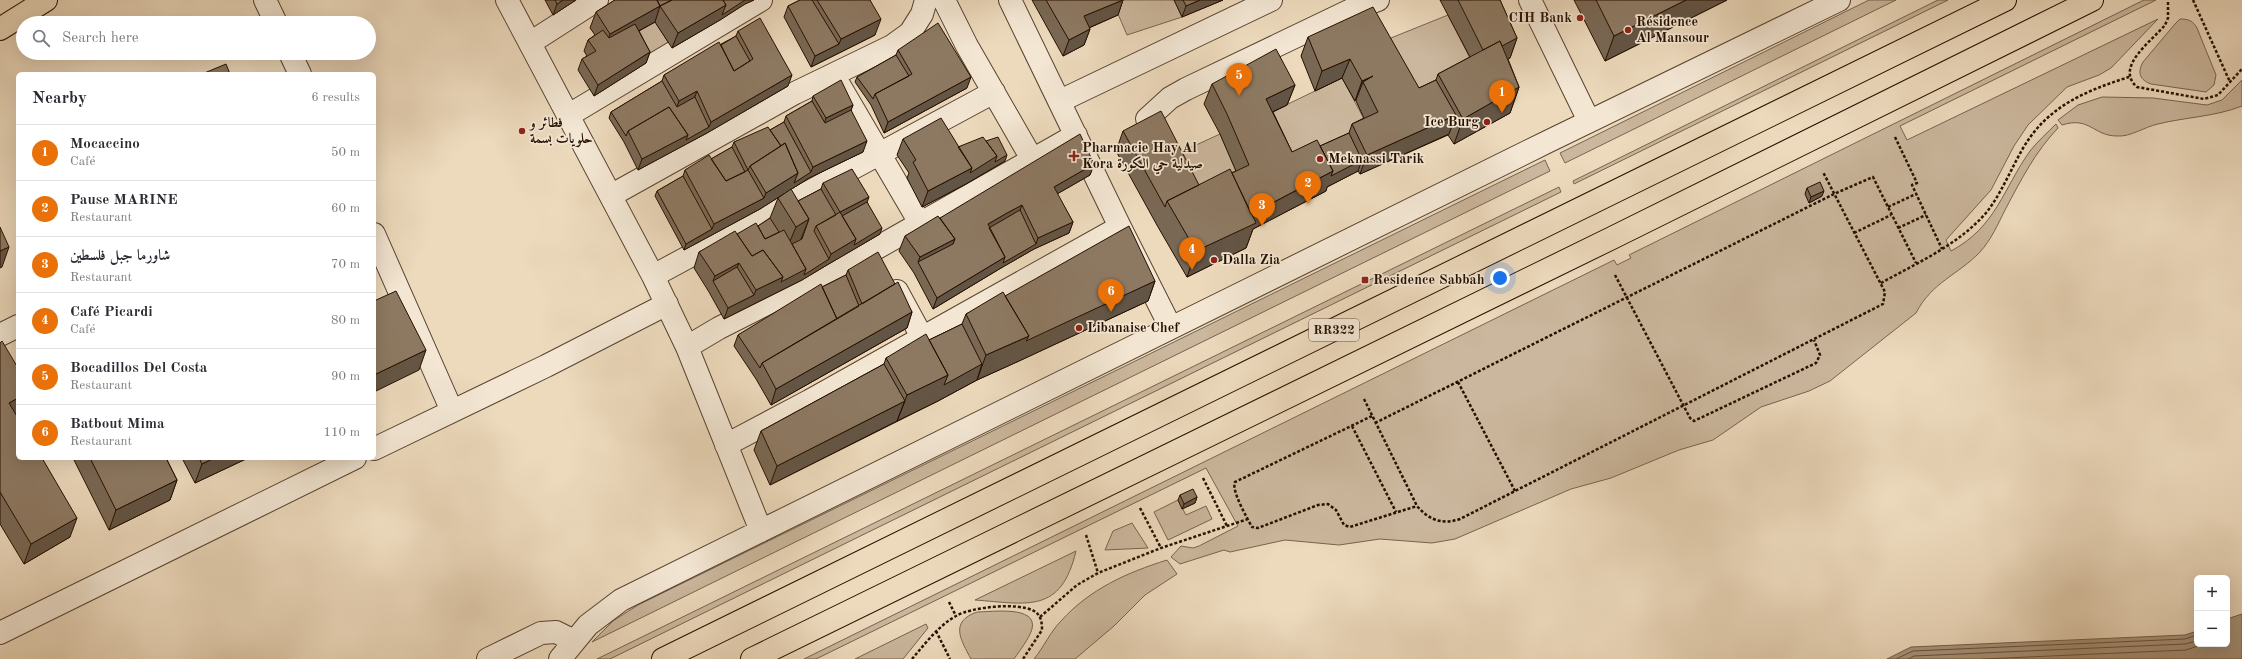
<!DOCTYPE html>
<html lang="en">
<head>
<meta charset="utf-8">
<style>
  body { margin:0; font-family:"Old Standard TT",Amiri,serif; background:#f7f7f7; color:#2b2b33 }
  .controls { position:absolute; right:12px; bottom:12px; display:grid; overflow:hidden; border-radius:6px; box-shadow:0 4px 16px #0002 }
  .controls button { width:36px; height:36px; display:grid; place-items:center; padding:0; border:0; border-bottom:1px solid #e1e1e2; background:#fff; color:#2b2b33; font:20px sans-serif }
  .you { position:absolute; left:1500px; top:278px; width:14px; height:14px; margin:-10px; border:3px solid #fff; border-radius:50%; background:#1a73e8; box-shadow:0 0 0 6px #1a73e833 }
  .badge { display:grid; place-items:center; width:26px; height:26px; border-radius:50%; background:#d93025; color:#fff; font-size:13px; font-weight:700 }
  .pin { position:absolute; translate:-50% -33px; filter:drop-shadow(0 1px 2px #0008) }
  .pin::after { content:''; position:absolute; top:21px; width:14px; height:12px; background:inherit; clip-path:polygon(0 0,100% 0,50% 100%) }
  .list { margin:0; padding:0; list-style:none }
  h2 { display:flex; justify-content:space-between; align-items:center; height:52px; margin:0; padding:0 16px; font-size:17px }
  h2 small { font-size:13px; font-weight:400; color:#7c7c81 }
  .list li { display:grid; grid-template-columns:26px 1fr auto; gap:12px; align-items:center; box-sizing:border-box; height:56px; padding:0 16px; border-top:1px solid #e1e1e2 }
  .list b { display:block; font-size:15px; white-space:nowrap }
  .list p { margin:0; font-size:13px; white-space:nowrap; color:#7c7c81 }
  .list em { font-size:13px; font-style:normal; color:#7c7c81 }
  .icon { flex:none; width:22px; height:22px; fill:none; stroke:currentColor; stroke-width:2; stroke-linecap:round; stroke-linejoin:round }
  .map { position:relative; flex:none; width:2242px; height:659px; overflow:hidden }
  .search { position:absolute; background:#fff; box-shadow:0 4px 16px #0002; left:16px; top:16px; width:360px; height:44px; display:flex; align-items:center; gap:10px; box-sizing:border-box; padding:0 14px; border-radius:22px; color:#7c7c81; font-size:15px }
  .panel { position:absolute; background:#fff; box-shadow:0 4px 16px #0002; left:16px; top:72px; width:360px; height:388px; border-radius:6px }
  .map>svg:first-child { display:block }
</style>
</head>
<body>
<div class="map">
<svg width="2242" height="659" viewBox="0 0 2242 659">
  <rect width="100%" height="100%" fill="#eddabd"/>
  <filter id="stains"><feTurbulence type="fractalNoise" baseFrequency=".005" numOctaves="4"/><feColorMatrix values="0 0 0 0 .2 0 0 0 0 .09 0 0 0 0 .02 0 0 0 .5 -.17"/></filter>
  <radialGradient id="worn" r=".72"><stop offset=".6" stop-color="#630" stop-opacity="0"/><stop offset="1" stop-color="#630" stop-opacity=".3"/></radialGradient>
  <path fill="#cbb79d" stroke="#78634e" d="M1112 0H1174L1182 17 1127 35Z
    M1869 0H1896L1565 163 1560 153Z
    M1938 0H1948L1574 184 1573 181Z
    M2144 0H2156L1900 126 1907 140 2158 19 2111 68 2099 75 2067 87 2028 125 2014 146 1991 190 1946 240 1951 251C1996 227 2003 189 2030 151 2038 141 2047 133 2056 124L2058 128C2035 152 2021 180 2005 210 1998 224 1991 240 1980 252 1958 275 1932 282 1916 313L1830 381 1809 391 1761 407 1713 440 1679 450 1611 478 1571 489 1455 539 1432 543 1380 539 1339 545 1285 540 1230 552 1224 550 1180 564 1171 557 1181 546 1193 548 1199 546 1238 526 1206 468 816 659H804L1614 260 1617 265 1631 258 1629 255Z
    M1448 15 1478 74 1412 108 1376 44Z
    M2180 19C2189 19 2193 21 2197 28L2216 75 2214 85 2206 92 2151 84C2140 80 2137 73 2143 62L2175 24Z
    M655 22 672 48 646 63 631 35Z
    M1342 78 1371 132 1284 171 1259 118Z
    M2242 80V106C2214 117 2186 117 2158 124 2144 127 2131 137 2117 136 2093 136 2090 116 2062 125L2058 120 2078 105 2102 97 2153 98 2207 105 2222 100Z
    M1220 134 1242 185 1193 208 1168 158Z
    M1545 160 1550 171 592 642 613 621 638 605Z
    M1559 187 1561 192 610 659H597Z
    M1178 500 1186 515 1206 506 1212 519 1168 540 1154 512Z
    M1132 523 1148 548 1105 550 1113 531Z
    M1076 551C1061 614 1028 604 975 600Z
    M1167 560 1177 574 1145 595 1114 626 1075 659H1034C1044 647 1050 632 1061 621 1090 589 1126 573 1167 560Z
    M977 612C991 612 1038 605 1032 629 1029 639 1020 650 1014 659H971C961 640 949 622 977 612Z
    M926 624 928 628 903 659H855Z"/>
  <path fill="#a9957d" stroke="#755f4b" d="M2242 614V659H1887L1911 647 2185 635 2197 631V644H2227V619Z"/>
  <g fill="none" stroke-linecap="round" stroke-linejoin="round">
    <path stroke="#68523e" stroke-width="1" d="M1896 659 1913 651 2185 639 2197 635
      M1908 659 1914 656 2185 644 2197 641
      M1983 659 2186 650 2204 644"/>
    <defs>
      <path id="minor" d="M265 0 276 23
        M507 0 653 276 687 347 761 531
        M944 0 967 46 1032 159
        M1010 0 1120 227 1171 328
        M1530 0 1589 121
        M530 43 597 0
        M290 53 300 74
        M837 81 920 223
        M1060 101 1271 0
        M569 115 761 0
        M1147 119 1170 98 1186 89 1351 10 1378 0
        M612 195 795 93 892 46 910 33 922 14 926 0
        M374 234 452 411
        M653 276 994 92
        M897 291 922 337
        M0 335 18 326
        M687 347 719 328 875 249 1076 135
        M726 445 809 401 1120 227
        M374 449 546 366 667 304
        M0 633 355 458
        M488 659 541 633 556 632 574 641
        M560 659 588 625 621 600 1547 142 1839 0"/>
      <path id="major" d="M0 29 46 0
        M663 659 2005 0
        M752 659 1612 238 2092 0"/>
    </defs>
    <use href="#minor" stroke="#58422f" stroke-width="24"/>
    <use href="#major" stroke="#260f00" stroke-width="24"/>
    <path stroke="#260f00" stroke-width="2.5" stroke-dasharray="3 2" stroke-linecap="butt" d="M2193 0 2230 82
      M2168 2V18L2165 25C2152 41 2114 67 2137 87L2204 99 2218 95 2242 69
      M1895 137 1917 183 1912 185 1942 249
      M1888 207 1916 194
      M1898 228 1926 215
      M1854 233 1891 215
      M1615 275 1690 418 1694 421 1816 363 1820 355 1814 340
      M1881 283C1917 263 1958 245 1986 213 2001 194 2010 171 2022 150 2046 107 2085 91 2129 77
      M1458 382 1515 491
      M1364 399 1417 506C1429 520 1442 525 1460 519L1883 304 1885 292 1823 172
      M1372 416 1235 482C1231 490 1247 518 1252 527L1258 528 1318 505 1328 504 1336 510 1344 525 1350 527 1417 506
      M1375 423 1834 194 1873 177 1916 263
      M1352 426 1396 512
      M1203 478 1227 526
      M1140 508 1161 548
      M1086 535 1098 573
      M949 602 956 616
      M1040 617 1077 585 1098 573 1161 548 1248 519
      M936 631 950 659
      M912 659C925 644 938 626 956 616 971 607 1018 602 1034 611 1041 615 1042 622 1042 630L1023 659"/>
    <use href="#minor" stroke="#f3e7d4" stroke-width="22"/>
    <use href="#major" stroke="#eddabd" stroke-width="22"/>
  </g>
  <path fill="#796854" stroke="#260f00" d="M545 0H576L553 15Z
    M615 0H754L745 4 720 20 672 48 655 22 639 31 650 52 646 63 594 96 578 70 582 59 587 56 584 51 588 40 595 35 590 28 596 12Z
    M800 0H870L875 35 811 67 784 17 788 6Z
    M1032 0H1123L1118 15 1089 28 1090 29 1084 45 1063 56Z
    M1174 0H1223L1182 17Z
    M1440 0H1500L1517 38 1510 58 1508 59 1519 87 1510 113 1454 144 1448 135 1360 174 1358 171 1327 187 1326 191 1253 229 1246 248 1187 277 1158 227 1116 151 1123 131 1199 185 1236 171 1220 134 1204 104 1212 84 1295 85 1287 105 1273 112 1292 152 1320 146 1349 133 1352 124 1364 118 1356 101V100L1355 101 1342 78 1315 91 1301 56 1308 37 1419 88 1436 80 1438 74 1470 57Z
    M1574 0H1727L1605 61Z
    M738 31 788 86 707 133 638 170 624 142 609 118 611 112 662 81 664 75 736 36Z
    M898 50 967 88 884 133 871 105 855 82 857 77 896 55Z
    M813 96 853 105 851 110 863 152 809 178 760 209 684 250 655 196 657 191 683 176 685 170 711 159 732 147 734 142 770 130 784 122 786 116 812 101Z
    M903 139 958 147 986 141 1005 161 966 184 922 207 907 178 909 173 897 155Z
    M1094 164 1090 175 1057 194 1073 222 1069 233 1034 249 1001 268 933 309 914 273 899 251 905 236 940 218Z
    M823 183 867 202 880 234 827 265 802 280 724 319 709 292 694 268 699 252 737 234 758 226 770 218 778 198 798 201 821 189Z
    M1807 188 1822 196 1809 203 1805 194Z
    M848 270 895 284 912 312 907 328 771 405 756 379 734 346 738 335 822 287 846 275Z
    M1155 281 1148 301 1019 361 977 380 938 401 770 485 754 450 761 431 884 364 886 358 929 340 962 324 966 314 1005 296Z
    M0 343 16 415 70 537 24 564 0 524Z
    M73 458H166L177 480 170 500 109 530Z
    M182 458H248L195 483Z
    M1180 495 1197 497 1195 503 1182 509 1178 500Z"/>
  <path fill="#635545" stroke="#260f00" d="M563 0H576L553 15 557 4Z
    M745 0H754L745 4 720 20 672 48 678 33 726 5Z
    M1123 0 1118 15 1079 32 1084 16Z
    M1200 0H1223L1182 17 1186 6Z
    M1686 0H1727L1605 61 1614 36Z
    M660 6 655 22 605 49 610 34Z
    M881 19 875 35 811 67 815 56 839 44 841 39Z
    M1090 29 1084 45 1063 56 1069 40Z
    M1517 38 1510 58 1478 74 1485 54Z
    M650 52 646 63 594 96 598 85Z
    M1350 59 1342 78 1315 91 1322 71Z
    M792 75 788 86 707 133 638 170 642 159 688 135 709 127 711 122Z
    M1373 76 1363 82 1356 100 1355 101 1362 81Z
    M971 77 967 88 884 133 888 122Z
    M1295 85 1287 105 1259 118 1266 99Z
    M1519 87 1510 113 1454 144 1463 119Z
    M697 91 693 102 675 112 679 101Z
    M853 105 847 121 821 134 826 118Z
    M1456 115 1449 134 1360 174 1367 155Z
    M867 141 863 152 809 178 760 209 684 250 686 244 712 229 714 224 764 198 766 193 798 173 811 172 813 167Z
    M1007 155 1005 161 966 184 922 207 928 191 972 168 997 156Z
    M1362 160 1358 171 1327 187 1326 191 1253 229 1246 248 1187 277 1196 251 1248 216 1333 171Z
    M1094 164 1090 175 1050 198 1054 187Z
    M1824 191 1822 196 1809 203 1811 197Z
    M869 197 865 208 840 221V212Z
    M1022 205 1018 216 984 235 988 224 1007 213Z
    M809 219 799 244 788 246 796 227Z
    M1073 222 1069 233 1034 249 1001 268 933 309 937 298 1005 257 1036 244 1038 238Z
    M882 228 880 234 827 265 802 280 724 319 728 308 754 295 756 290 783 277 806 269 829 259 831 254 856 239Z
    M955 239 949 255 918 262 920 257Z
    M9 247 2 267 0 268V251Z
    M739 263 733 278 713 281 715 276Z
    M1155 281 1148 301 1019 361 977 380 986 355Z
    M912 312 907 328 771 405 776 389Z
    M426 350 419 370 374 392V375Z
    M982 364 977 380 938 401 897 421 907 395 948 375Z
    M18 398V413L2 423 9 403Z
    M905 401 897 421 770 485 777 466Z
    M214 458H248L195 483 202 464Z
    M177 480 170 500 109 530 116 510Z
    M1197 497 1195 503 1182 509 1184 504Z
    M77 518 70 537 24 564 31 544Z"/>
  <path fill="#8d7962" stroke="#260f00" d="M555 0H563L557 4Z
    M615 0H657L660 6 610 34 596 12Z
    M657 0H672L660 6Z
    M672 0H723L726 5 678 33 660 6Z
    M723 0H745L722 15 726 5Z
    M800 0H812L839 44 815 56 788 6Z
    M817 0H870L881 19 841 39Z
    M1046 0H1123L1084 16 1090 29 1069 40Z
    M1183 0H1200L1186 6Z
    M1458 0H1500L1517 38 1502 46 1500 41 1483 50Z
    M1596 0H1686L1614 36Z
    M1373 7 1419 88 1436 80 1456 115 1367 155 1352 124 1378 112 1363 82 1373 76 1362 81 1350 59 1322 71 1308 37Z
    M760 18 792 75 711 122 697 91 679 101 664 75 719 42 734 71 753 59 738 31Z
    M938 23 971 77 888 122 875 94 912 74 898 50Z
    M635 24 650 52 598 85 582 59 596 51 588 40 603 30 609 38Z
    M736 36 750 61 734 71 721 45Z
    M1500 41 1519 87 1463 119 1438 74Z
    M1276 49 1295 85 1266 99 1292 152 1317 140 1333 171 1251 214 1232 173 1249 165 1227 114 1212 84Z
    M896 55 909 76 875 94 873 99 857 77Z
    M226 64 230 74H202Z
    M841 80 853 105 826 118 813 96Z
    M662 81 677 107 695 97 709 127 686 140 688 135 669 107 628 131 626 136 611 112Z
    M812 101 825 123 851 110 867 141 813 167 786 116Z
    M669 107 688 135 642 159 628 131Z
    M1161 111 1199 185 1167 201 1165 207 1123 131Z
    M941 118 972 168 928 191 913 162 916 160 903 139Z
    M784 122 811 172 794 183 798 173 785 143 781 146 770 130Z
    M768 127 781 146 750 166 748 170 764 198 714 224 685 170 709 155 726 181 748 170 734 142Z
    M1349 133 1362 160 1331 176 1333 171 1320 146Z
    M1080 134 1094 164 1054 187 1073 222 1038 238 1022 205 1007 213 988 224 1005 257 937 298 918 262 953 244 955 239 940 218Z
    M983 137 997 156 970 173 972 168 958 147Z
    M998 137 1007 155 995 162 997 156 986 141Z
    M785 143 798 173 766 193 750 166Z
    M732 147 745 172 726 181 711 159Z
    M852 169 869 197 840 212 856 239 831 254 816 226 840 212 823 183Z
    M1230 169 1256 223 1196 251 1167 201Z
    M683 176 712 229 686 244 657 191Z
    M1820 182 1824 191 1811 197 1807 188Z
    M791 189 809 219 796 227 778 198Z
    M821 189 836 215 816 226 814 231 829 259 804 275 806 269 792 244 802 239 809 219 798 201Z
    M867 202 882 228 854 245 856 239 842 216Z
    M1020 210 1036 244 1003 263 1005 257 989 228Z
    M938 216 955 239 920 257 905 236Z
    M770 218 779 232 765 239 758 226Z
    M756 223 765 239 784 230 806 269 781 282 783 277 763 250 752 256 737 234Z
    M1129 226 1155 281 1026 341 1029 336 1005 296Z
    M0 227 9 247 0 251Z
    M735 231 752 256 763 250 783 277 756 290 739 263 715 276 699 252Z
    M878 252 895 284 862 304 848 270Z
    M737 267 754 295 728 308 713 281Z
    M846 275 859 306 837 319 822 287Z
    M898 282 912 312 776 389 762 363Z
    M821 284 837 319 762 363 760 368 738 335Z
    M396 291 426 350 374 375V301Z
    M1003 292 1029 336 986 355 966 314Z
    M962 324 982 364 944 385 948 375 929 340Z
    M926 334 948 375 907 395 886 358Z
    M2 341 18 368V398L9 403 18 418V458H42L77 518 31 544 0 492V343Z
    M884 364 905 401 777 466 761 431Z
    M90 458H166L177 480 116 510Z
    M199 458H214L202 464Z
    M1193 489 1197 497 1184 504 1180 495Z"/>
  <g fill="#8f2418" stroke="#f3e7d4" stroke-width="1.5">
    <circle cx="1580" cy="18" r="4"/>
    <circle cx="1628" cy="30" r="4"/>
    <circle cx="1487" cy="122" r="4"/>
    <circle cx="522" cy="131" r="4"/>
    <path d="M1072 150h4v4h4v4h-4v4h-4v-4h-4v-4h4z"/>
    <circle cx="1320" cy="159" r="4"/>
    <circle cx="1214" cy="260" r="4"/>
    <rect x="1361" y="276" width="8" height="8" rx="2"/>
    <circle cx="1079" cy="328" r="4"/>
  </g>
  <g text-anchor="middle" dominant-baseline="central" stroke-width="3.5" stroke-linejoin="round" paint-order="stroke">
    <rect fill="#f3e7d4" stroke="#645040" stroke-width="1" x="1309" y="319" width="50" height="22" rx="3"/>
    <g font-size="13" font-weight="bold" fill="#260f00">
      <text x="1334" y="330">RR322</text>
    </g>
    <g font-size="14" font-weight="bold" fill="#260f00" stroke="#f3e7d4" text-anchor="start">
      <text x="1572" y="18" text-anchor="end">CIH Bank</text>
      <text x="1636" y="22">Résidence<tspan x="1636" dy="16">Al Mansour</tspan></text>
      <text x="1479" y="122" text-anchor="end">Ice Burg</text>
      <text x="530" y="123">فطائر و<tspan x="530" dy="16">حلويات بسمة</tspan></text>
      <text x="1082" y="148">Pharmacie Hay Al<tspan x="1082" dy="16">Kora صيدلية حي الكورة</tspan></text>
      <text x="1328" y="159">Meknassi Tarik</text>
      <text x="1222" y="260">Dalla Zia</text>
      <text x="1373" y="280">Residence Sabbah</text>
      <text x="1087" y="328">Libanaise Chef</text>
    </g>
  </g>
  <rect width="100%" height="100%" filter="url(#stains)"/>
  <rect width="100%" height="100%" fill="url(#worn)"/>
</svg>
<div class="controls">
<button>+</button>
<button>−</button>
</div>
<div class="you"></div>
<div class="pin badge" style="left:1502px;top:113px;background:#e8710a">1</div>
<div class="pin badge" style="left:1308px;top:204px;background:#e8710a">2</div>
<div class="pin badge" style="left:1262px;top:226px;background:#e8710a">3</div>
<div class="pin badge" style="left:1192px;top:270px;background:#e8710a">4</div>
<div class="pin badge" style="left:1239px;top:96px;background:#e8710a">5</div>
<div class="pin badge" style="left:1111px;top:312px;background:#e8710a">6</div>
<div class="search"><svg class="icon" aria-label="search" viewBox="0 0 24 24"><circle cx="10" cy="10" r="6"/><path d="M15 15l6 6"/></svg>Search here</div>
<section class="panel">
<h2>Nearby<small>6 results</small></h2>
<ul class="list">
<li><span class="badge" style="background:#e8710a">1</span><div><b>Mocaccino</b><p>Café</p></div><em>50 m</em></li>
<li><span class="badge" style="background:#e8710a">2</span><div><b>Pause MARINE</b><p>Restaurant</p></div><em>60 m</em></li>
<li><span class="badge" style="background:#e8710a">3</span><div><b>شاورما جبل فلسطين</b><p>Restaurant</p></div><em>70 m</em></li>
<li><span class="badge" style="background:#e8710a">4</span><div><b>Café Picardi</b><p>Café</p></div><em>80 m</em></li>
<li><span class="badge" style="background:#e8710a">5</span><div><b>Bocadillos Del Costa</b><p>Restaurant</p></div><em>90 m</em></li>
<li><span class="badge" style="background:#e8710a">6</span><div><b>Batbout Mima</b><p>Restaurant</p></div><em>110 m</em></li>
</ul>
</section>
</div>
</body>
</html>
